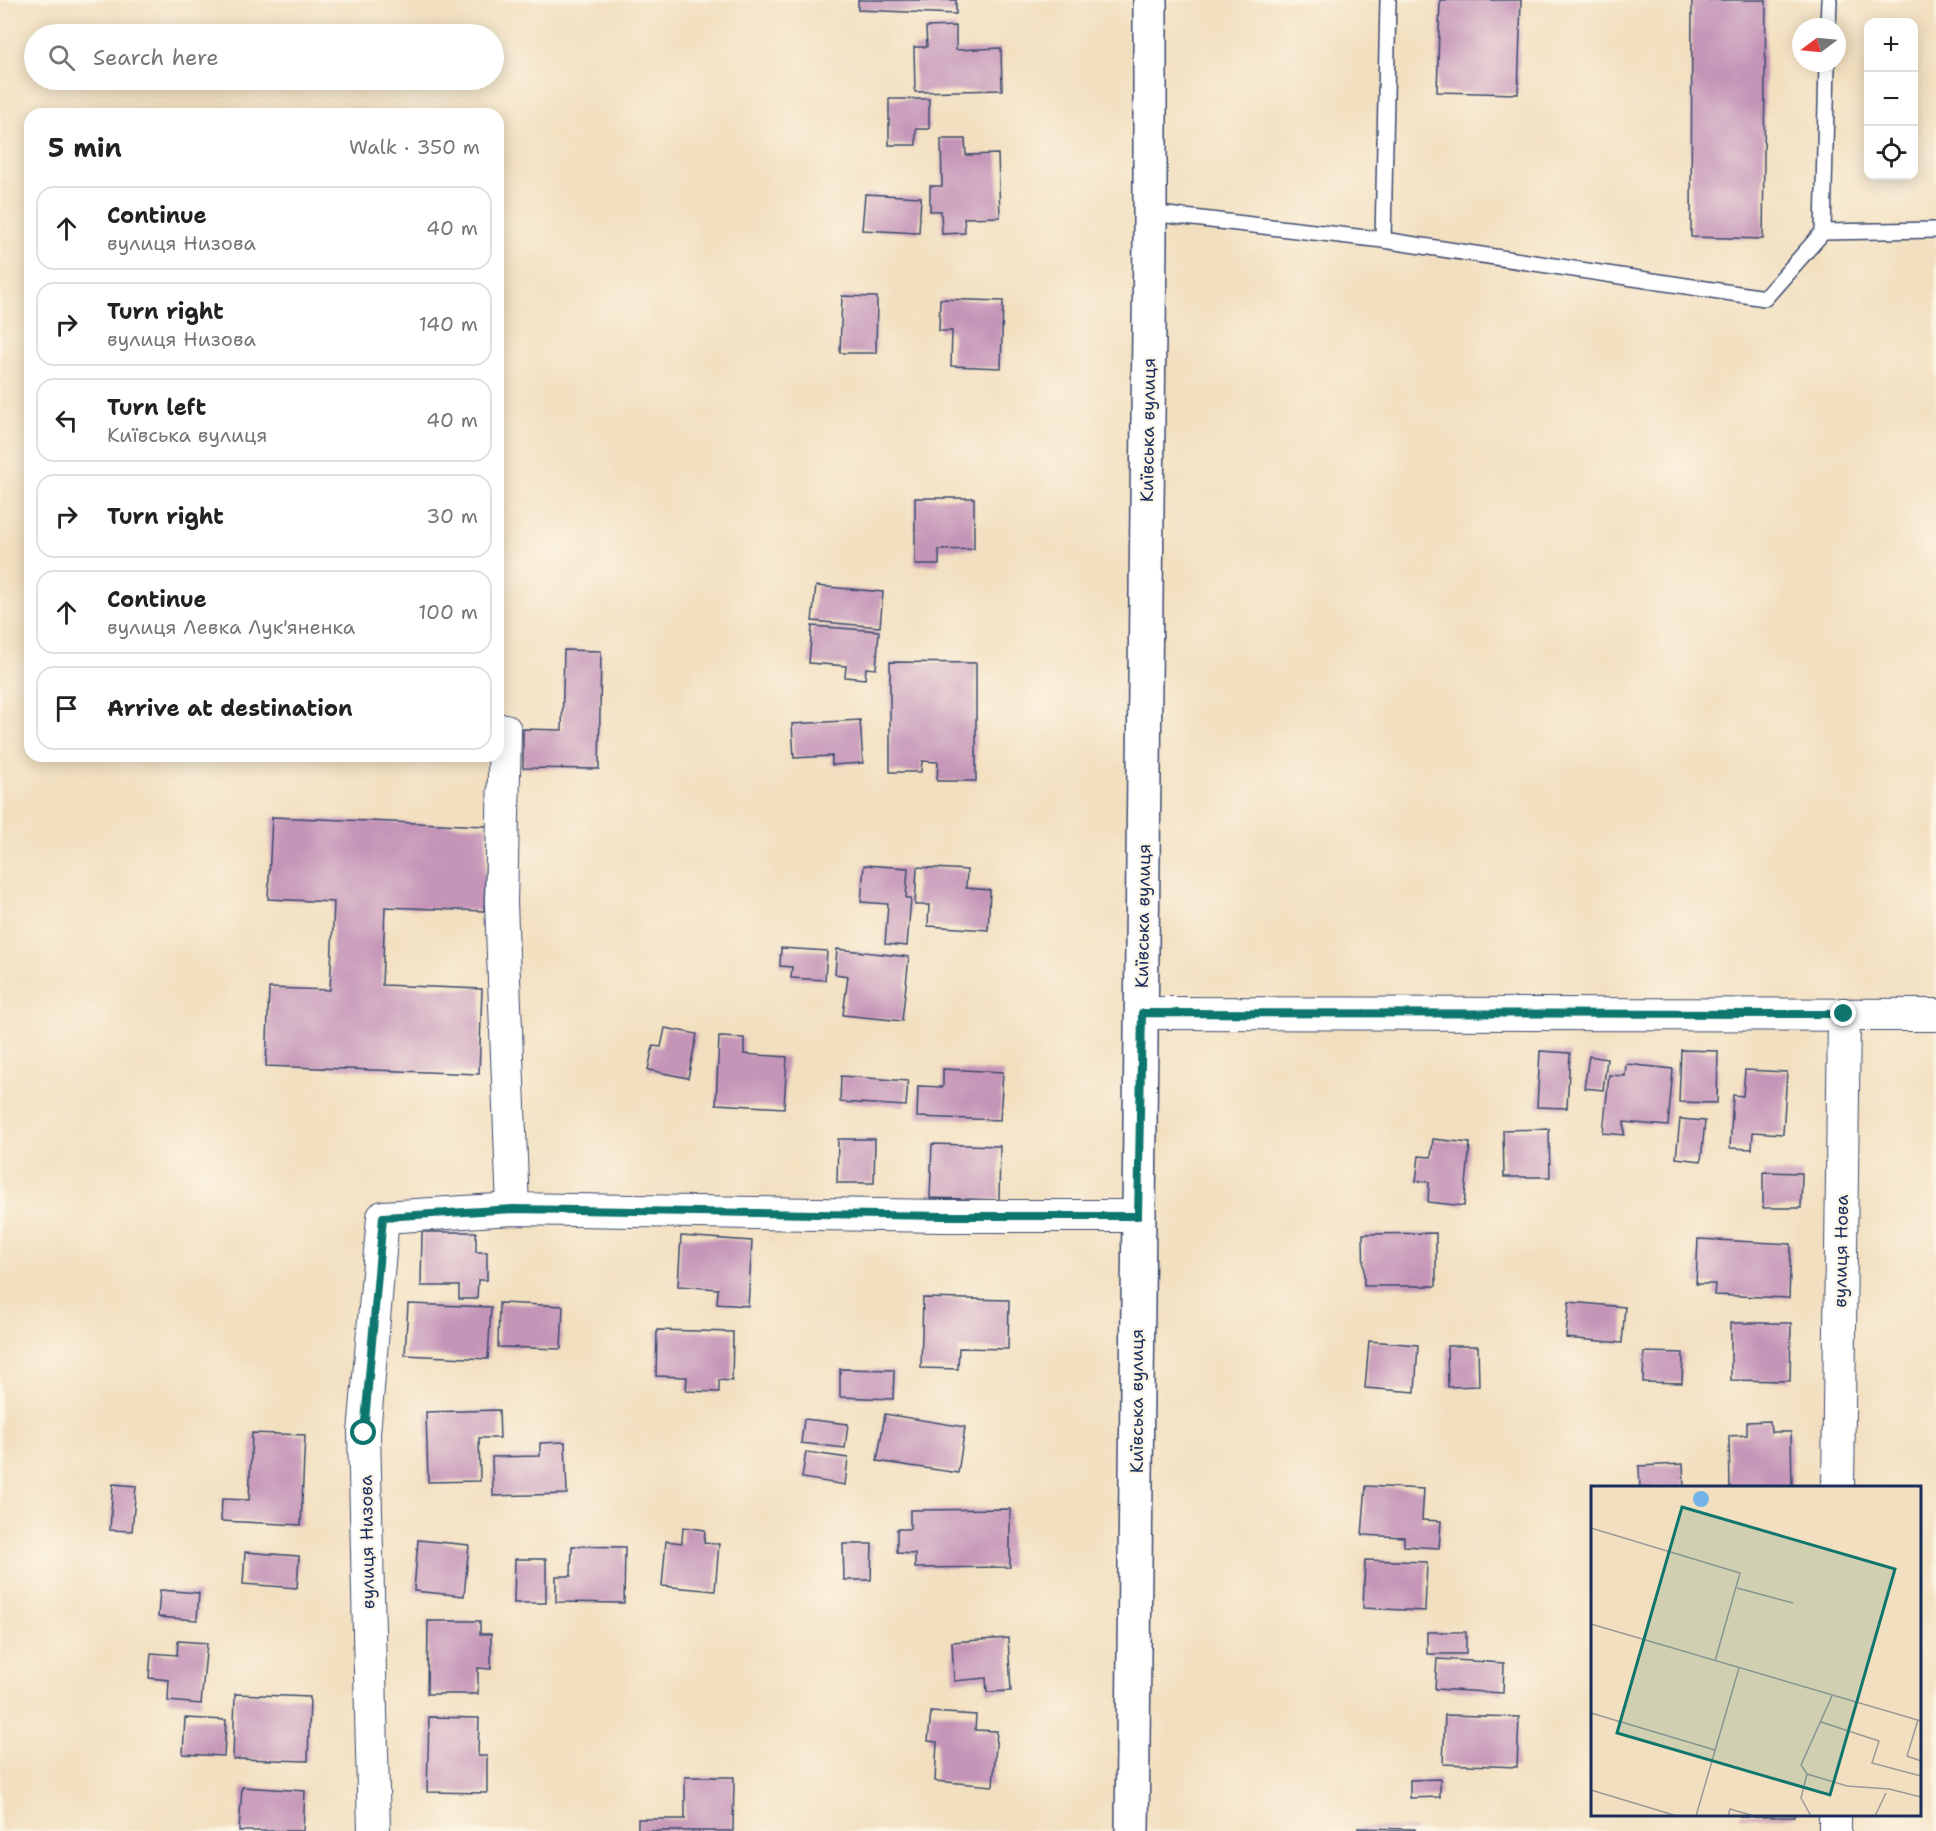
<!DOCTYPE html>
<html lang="en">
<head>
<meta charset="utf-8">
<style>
  body { margin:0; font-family:"Shantell Sans",sans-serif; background:#f6f6f6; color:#222 }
  .controls { position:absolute; right:18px; top:18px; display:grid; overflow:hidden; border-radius:12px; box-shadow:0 3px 15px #0003 }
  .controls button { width:54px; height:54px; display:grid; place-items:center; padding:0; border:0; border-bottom:2px solid #e0e0e0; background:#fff; color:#222; font:30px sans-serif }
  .compass { position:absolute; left:1792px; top:18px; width:54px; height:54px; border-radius:50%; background:#fff; box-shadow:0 3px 15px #0003; rotate:254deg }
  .stop { position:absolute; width:18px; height:18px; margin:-14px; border:4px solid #0f766e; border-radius:50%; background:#fff }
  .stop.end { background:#0f766e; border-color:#fff; box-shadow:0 2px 6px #0008 }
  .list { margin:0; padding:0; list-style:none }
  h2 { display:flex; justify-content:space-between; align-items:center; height:78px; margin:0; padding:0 24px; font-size:26px }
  h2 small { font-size:20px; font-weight:400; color:#767676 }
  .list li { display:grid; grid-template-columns:39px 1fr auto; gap:18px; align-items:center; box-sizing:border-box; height:84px; margin:0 12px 12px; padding:0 12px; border:2px solid #e0e0e0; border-radius:18px }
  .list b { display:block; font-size:22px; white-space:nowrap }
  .list p { margin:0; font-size:20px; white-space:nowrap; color:#767676 }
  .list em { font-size:20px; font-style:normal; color:#767676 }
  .icon { flex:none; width:33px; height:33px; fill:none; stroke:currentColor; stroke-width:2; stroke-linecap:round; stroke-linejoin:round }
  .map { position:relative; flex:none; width:1936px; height:1831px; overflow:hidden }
  .search { position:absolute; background:#fff; box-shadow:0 3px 15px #0003; left:24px; top:24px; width:480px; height:66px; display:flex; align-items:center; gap:15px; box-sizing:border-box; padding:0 21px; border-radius:33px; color:#767676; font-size:22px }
  .panel { position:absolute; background:#fff; box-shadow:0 3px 15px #0003; left:24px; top:108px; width:480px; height:654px; border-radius:18px }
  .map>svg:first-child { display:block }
</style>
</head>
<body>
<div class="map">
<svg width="1936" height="1831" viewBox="0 0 1936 1831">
  <rect width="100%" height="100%" fill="#fcf5e5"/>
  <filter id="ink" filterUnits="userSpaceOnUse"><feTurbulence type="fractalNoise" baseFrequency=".0167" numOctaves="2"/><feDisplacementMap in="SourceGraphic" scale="12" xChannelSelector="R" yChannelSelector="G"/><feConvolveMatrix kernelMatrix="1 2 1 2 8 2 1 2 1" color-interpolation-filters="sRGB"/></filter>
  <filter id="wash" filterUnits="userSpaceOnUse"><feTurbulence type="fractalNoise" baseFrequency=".008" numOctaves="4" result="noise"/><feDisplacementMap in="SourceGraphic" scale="24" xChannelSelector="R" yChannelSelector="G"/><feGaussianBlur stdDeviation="1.35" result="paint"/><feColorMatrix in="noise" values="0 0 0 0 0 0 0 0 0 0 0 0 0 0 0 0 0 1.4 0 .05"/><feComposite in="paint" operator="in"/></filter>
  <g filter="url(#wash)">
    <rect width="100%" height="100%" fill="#f2dfbf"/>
    <g id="blocks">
      <path fill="#c595b8" d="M858 0H956V14L858 10Z
        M1440 0H1521L1518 94 1437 92Z
        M1692 0H1766L1763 239 1691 237Z
        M956 26V50L1001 48 1002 90 915 92 914 47H927L926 27Z
        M889 99H929V129H916V145H889Z
        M941 139H965L966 155 998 154 1000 217 964 218 965 233 942 234 941 211H930V186H942Z
        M865 194 921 197 919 233 862 230Z
        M842 296 877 297 876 353H840Z
        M940 299 1003 301 1001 368 951 366 952 331H939Z
        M915 498H974V549L939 550V565H915Z
        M816 586 883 592 880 627 812 621Z
        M812 626 879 631 876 669 866 668 865 679 845 677 846 666 809 663Z
        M564 650 601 651 599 769 523 768V729L562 730Z
        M890 662 976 663V781H937L938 762 922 761 921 772H890Z
        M860 720 863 763 832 765V756L794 758 792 724Z
        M272 817 487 826 484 911 385 907 382 985 482 989 479 1074 266 1066 269 988 330 990 334 902 268 899Z
        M864 865 908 868 906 898H911L907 946 885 944 888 904 861 902Z
        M917 867 967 870 966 888 990 890 988 930 928 926 929 905H915Z
        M781 948 827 951 825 980 791 978 792 967 780 966Z
        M837 949 909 957 902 1021 843 1015 848 976 835 974Z
        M665 1028 697 1034 688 1078 648 1070 653 1046 661 1047Z
        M719 1037 744 1038V1054L787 1057 784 1108 716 1104Z
        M1681 1050 1718 1051 1717 1103 1679 1102Z
        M1540 1051 1570 1053 1567 1108 1537 1107Z
        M1589 1056 1607 1059 1603 1090 1584 1088Z
        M1626 1064 1673 1069 1668 1126 1624 1122V1135L1603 1133 1609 1075 1625 1076Z
        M943 1069 1003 1072 1000 1120 917 1117 918 1086 943 1087Z
        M1745 1070 1787 1072 1783 1134 1753 1132 1752 1149 1730 1148 1733 1095 1743 1096Z
        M841 1076 908 1081 906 1106 840 1102Z
        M1680 1119 1705 1121 1701 1161 1676 1158Z
        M1549 1129 1550 1177H1504L1503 1130Z
        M838 1139H875L874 1183H837Z
        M1433 1139 1470 1143 1464 1206 1428 1202 1429 1182 1416 1181 1419 1156 1431 1157Z
        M932 1144 1000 1146 999 1200 930 1198Z
        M1763 1172 1802 1173 1801 1208H1763Z
        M422 1232H476V1252H487V1280H478L477 1299H459V1286H421Z
        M1436 1233V1286H1364L1363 1234Z
        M681 1236 752 1241 748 1306 717 1304 718 1289 678 1286Z
        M1698 1239 1791 1244 1789 1298 1714 1295 1715 1284H1696Z
        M923 1298 1009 1300 1008 1349 959 1348 958 1369 921 1368Z
        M1569 1302 1625 1307 1622 1343 1566 1338Z
        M499 1303 563 1306 561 1349 498 1347Z
        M408 1304 491 1307 488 1359 405 1355Z
        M1731 1323H1791L1790 1381 1731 1380Z
        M657 1330 733 1332 732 1381 719 1380V1392L686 1391 687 1377 656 1376Z
        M1369 1341 1418 1345 1415 1392 1365 1388Z
        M1447 1346H1478L1479 1386 1448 1387Z
        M1644 1352 1683 1353 1682 1383 1643 1382Z
        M840 1369 894 1370 893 1399 840 1397Z
        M499 1410 500 1438H479L480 1481 428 1482 426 1412Z
        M885 1414 965 1427 958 1473 877 1461Z
        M804 1419 848 1424 845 1448 801 1443Z
        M1770 1421 1771 1432H1791L1792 1488H1730L1729 1436 1747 1435V1422Z
        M252 1433 305 1435 301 1525 221 1521 222 1499 249 1500Z
        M565 1442 567 1494 493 1496 492 1457 540 1456V1443Z
        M806 1452 848 1458 845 1485 802 1478Z
        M1683 1464 1684 1488H1640L1639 1466Z
        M113 1484 136 1486 132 1531 110 1530Z
        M1366 1486 1424 1489 1422 1520 1441 1521 1439 1548 1404 1546V1537L1362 1535Z
        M1010 1509V1567L915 1568V1554L897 1553V1529H910V1510Z
        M683 1527 705 1530 704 1543 719 1544 715 1591 662 1586 666 1541 682 1543Z
        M418 1540 469 1545 464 1596 414 1591Z
        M843 1544H872L871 1580H844Z
        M572 1546 625 1547 624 1603 556 1602V1576H571Z
        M245 1552 299 1556 297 1588 243 1584Z
        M515 1559H546V1603H514Z
        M1365 1560 1427 1562 1425 1611 1363 1608Z
        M160 1590 199 1593 197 1620 158 1617Z
        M428 1621H480V1634H491V1669L478 1668V1694H427Z
        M1427 1632H1466V1654H1427Z
        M1008 1638 1011 1691 987 1692 986 1678 954 1681 952 1642Z
        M178 1641 207 1643 201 1704 168 1701 169 1680 149 1678 151 1653 177 1655Z
        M1437 1659 1504 1663 1503 1693 1435 1689Z
        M235 1694 310 1697 308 1761 233 1759Z
        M931 1712 976 1715 975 1730 997 1731 993 1786 935 1781 937 1742 928 1741Z
        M1445 1715 1519 1717 1517 1767 1443 1764Z
        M429 1717 479 1718 478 1756H487V1793L427 1792Z
        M185 1718 226 1720 224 1756 183 1754Z
        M685 1777H734L733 1831H638V1819H685Z
        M1440 1779V1797L1410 1798V1780Z
        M242 1787 305 1791 303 1831H239Z
        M1740 1814H1795V1817H1740Z
        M1358 1828 1415 1829V1831H1358Z"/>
    </g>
  </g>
  <g filter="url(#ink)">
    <use href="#blocks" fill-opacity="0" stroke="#3b496d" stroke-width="1.5"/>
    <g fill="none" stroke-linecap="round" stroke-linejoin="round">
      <defs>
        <path id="lane" d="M1828 27 1829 0
          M1150 213 1383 240 1765 298 1823 232 1827 63
          M1823 232 1936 230
          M1383 240 1388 0"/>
        <path id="street" d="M505 730 501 903 513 1209
          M1142 1013 1936 1015
          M1838 1488 1844 1014
          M374 1831 364 1433 383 1217 513 1209 943 1216H1138
          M1835 1831V1814"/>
        <path id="primary" d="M1132 1831 1150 241V0"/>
      </defs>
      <use href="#lane" stroke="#3b496d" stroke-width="18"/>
      <use href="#street" stroke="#3b496d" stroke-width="34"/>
      <use href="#primary" stroke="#3b496d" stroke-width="36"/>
      <use href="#lane" stroke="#fff" stroke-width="15"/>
      <use href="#street" stroke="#fff" stroke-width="32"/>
      <use href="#primary" stroke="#fff" stroke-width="33"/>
    </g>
  </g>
  <g fill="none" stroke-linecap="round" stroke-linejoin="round" filter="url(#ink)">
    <path stroke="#0f766e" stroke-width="8" d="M364 1433 383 1217 513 1209 943 1216H1138L1142 1013 1844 1014"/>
  </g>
  <g text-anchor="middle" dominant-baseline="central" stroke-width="4.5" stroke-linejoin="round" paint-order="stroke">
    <g font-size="18" fill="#1b2f5e" stroke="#fcf5e5">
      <text transform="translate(1148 430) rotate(-89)">Київська вулиця</text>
      <text transform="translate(1143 916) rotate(-89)">Київська вулиця</text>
      <text transform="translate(1841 1251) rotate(-89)">вулиця Нова</text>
      <text transform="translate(1137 1401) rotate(-90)">Київська вулиця</text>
      <text transform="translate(367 1542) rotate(-91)">вулиця Низова</text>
    </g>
  </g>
  <g transform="translate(1591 1486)">
    <rect width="330" height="330" fill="#f2dfbf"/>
    <path d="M102 13a8 8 0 1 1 16 0a8 8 0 1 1-16 0Z" fill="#74b3e7"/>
    <path fill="none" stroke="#9c9998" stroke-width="1.5" d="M0 42 149 87 124 175M146 102 202 117M0 138 330 235M241 210 210 279 216 288 256 300 298 303 330 311M0 227 124 264M327 234 316 270 330 275M230 236 288 255 281 277 330 290M216 288 210 312 220 330M0 304 86 330M105 330 148 182M137 330 139 323 163 330M284 330 295 307"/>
    <path fill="#0f766e" fill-opacity="0.15" stroke="#0f766e" stroke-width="3" d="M91 21 304 83 239 309 26 247Z"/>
    <rect width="330" height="330" fill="none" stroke="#1b2f5e" stroke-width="3"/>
  </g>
</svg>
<div class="controls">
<button>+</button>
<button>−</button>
<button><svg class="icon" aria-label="locate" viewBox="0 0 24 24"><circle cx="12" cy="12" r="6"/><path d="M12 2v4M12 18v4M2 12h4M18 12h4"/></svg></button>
</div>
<svg class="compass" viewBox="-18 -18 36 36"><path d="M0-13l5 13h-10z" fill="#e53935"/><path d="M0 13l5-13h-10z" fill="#767676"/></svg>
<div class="stop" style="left:364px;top:1433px"></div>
<div class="stop end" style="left:1844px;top:1014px"></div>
<div class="search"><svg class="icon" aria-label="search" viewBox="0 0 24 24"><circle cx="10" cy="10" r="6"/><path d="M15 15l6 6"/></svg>Search here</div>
<section class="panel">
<h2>5 min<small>Walk · 350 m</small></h2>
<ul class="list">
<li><svg class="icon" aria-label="ahead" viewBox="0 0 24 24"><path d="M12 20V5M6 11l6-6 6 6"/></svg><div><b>Continue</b><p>вулиця Низова</p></div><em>40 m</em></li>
<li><svg class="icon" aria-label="right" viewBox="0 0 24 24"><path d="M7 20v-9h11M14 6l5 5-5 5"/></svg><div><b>Turn right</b><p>вулиця Низова</p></div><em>140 m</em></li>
<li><svg class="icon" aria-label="left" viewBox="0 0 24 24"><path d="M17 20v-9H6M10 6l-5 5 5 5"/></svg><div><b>Turn left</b><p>Київська вулиця</p></div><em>40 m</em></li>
<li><svg class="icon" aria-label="right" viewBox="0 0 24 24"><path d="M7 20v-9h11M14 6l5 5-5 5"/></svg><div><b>Turn right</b></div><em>30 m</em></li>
<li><svg class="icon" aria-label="ahead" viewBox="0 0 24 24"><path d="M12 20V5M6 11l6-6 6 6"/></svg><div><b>Continue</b><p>вулиця Левка Лук'яненка</p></div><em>100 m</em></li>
<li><svg class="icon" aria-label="arrive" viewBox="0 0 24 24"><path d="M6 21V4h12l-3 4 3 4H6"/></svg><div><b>Arrive at destination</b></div></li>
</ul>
</section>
</div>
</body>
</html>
